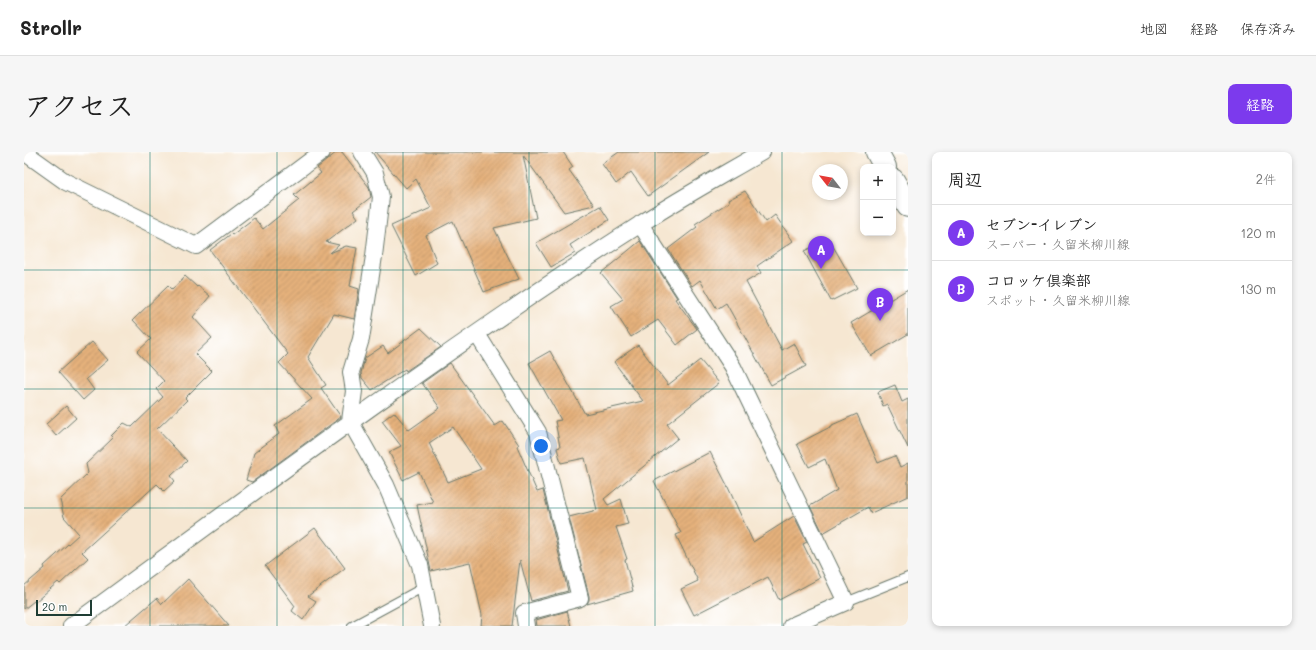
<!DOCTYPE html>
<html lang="ja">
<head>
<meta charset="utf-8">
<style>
  body { margin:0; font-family:Mali,"Klee One",sans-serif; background:#f6f6f6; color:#222 }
  .controls { position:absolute; right:12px; top:12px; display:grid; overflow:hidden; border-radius:8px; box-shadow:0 2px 6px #0003 }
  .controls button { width:36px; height:36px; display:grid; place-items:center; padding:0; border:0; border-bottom:1px solid #e0e0e0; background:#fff; color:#222; font:20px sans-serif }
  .compass { position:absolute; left:788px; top:12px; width:36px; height:36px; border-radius:50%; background:#fff; box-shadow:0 2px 6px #0003; rotate:301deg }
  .scale { position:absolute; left:12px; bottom:10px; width:56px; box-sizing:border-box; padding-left:4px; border:2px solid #1f3d34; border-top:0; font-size:11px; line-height:14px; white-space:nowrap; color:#1f3d34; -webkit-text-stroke:3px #fff; paint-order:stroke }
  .you { position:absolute; left:517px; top:294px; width:14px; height:14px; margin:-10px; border:3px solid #fff; border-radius:50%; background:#1a73e8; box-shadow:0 0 0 6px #1a73e833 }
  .badge { display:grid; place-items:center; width:26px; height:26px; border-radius:50%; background:#7c3aed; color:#fff; font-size:13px; font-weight:700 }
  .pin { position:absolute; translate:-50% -33px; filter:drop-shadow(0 1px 2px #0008) }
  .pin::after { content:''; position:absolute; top:21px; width:14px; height:12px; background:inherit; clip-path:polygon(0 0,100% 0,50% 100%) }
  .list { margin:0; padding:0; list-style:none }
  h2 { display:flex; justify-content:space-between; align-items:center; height:52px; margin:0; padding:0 16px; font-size:17px }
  h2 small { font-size:13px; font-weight:400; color:#767676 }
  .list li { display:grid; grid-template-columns:26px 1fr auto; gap:12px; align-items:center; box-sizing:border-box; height:56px; padding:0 16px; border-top:1px solid #e0e0e0 }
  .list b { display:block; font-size:15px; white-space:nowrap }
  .list p { margin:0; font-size:13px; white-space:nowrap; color:#767676 }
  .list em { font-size:13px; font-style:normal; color:#767676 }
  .map { position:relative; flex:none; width:884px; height:474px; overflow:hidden; border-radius:8px }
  header { display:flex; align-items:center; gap:24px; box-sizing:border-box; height:56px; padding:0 20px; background:#fff; border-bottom:1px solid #e0e0e0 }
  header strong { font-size:19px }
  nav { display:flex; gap:22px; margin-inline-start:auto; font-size:14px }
  .intro { display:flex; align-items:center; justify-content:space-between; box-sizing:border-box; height:96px; padding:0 24px }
  h1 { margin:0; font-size:28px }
  .button { padding:10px 18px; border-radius:8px; background:#7c3aed; color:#fff; font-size:14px; font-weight:700 }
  main { display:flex; gap:24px; padding:0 24px }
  aside { flex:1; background:#fff; border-radius:8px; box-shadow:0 2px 6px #0003 }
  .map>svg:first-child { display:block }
</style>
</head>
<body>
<header>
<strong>Strollr</strong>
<nav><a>地図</a><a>経路</a><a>保存済み</a></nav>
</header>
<div class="intro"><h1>アクセス</h1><a class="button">経路</a></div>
<main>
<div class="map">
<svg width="884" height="474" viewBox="0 0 884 474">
  <defs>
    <pattern id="building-hatch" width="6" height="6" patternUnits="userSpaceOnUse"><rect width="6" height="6" fill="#e5b17c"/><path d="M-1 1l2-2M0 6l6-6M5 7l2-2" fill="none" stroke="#b99166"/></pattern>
  </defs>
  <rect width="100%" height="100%" fill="#fff"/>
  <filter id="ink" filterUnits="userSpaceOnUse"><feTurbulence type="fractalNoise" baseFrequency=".025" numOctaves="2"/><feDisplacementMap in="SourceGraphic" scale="8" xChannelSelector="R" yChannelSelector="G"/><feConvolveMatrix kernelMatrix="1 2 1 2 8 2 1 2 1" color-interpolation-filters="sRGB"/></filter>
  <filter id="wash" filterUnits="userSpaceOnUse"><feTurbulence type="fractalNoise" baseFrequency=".012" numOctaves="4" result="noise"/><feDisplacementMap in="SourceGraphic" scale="16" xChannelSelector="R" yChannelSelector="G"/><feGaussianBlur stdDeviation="0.9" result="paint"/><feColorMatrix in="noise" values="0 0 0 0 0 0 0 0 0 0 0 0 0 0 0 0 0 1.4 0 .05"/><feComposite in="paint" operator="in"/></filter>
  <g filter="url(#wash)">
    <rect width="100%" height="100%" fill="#f6e7d2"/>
    <g id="blocks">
      <path fill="url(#building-hatch)" fill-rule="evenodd" d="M313 0H318L345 35 347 45 329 59 334 66 302 90 315 93 306 101 322 94 333 96 326 134 335 137 330 167 310 162 284 205 302 233 297 236 317 265 228 330 222 328 230 301 255 282 251 274 288 247 255 211 264 202 186 98 207 82 208 83 230 66 239 77 275 48 270 43 297 21 293 16Z
        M351 0H539L549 15 545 18 570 53 540 60 499 3 512 66 470 76 495 127 460 140 429 69 402 83 413 111 392 124 367 74 407 56 392 27 382 36Z
        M595 0H685L624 44 607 20 592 32 578 12Z
        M721 39 742 70 751 63 769 89 733 114 737 121 722 130 758 198 770 191 782 214 747 233 702 151 693 157 676 128 668 134 644 97 673 75 671 72 705 50 704 48Z
        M576 54 585 68 546 93 551 101 527 115 512 91Z
        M805 87 833 136 807 149 780 99Z
        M616 89 653 146 651 147 673 177 653 193 634 168 607 185 587 154 599 147 577 121Z
        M161 124 173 135 174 134 186 144 169 165 188 186 171 202 188 219 161 246 163 248 133 277 163 309 147 324 151 329 140 339 133 332 58 400 64 406 36 432 34 430 11 450 10 449 0 457V434L21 416 20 414 55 382 40 365 36 348 64 321 62 312 89 286 87 284 100 271 108 275 139 245 132 237 140 229 113 200 127 187 109 168 144 134 148 138Z
        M884 137V182L847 204 827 171Z
        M397 176 417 195 382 219 381 217 348 238 338 226 337 221 341 206 359 194 364 201Z
        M68 190 84 208 62 227 70 238 59 248 34 220Z
        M614 193 644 233 676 208 695 231 643 272 654 286 580 347 584 353 597 347 604 372 592 375 603 407 601 408 609 439 563 452 565 448V444L545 365 573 358 561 306 537 311 533 296 536 295 531 269 537 268 505 211 526 199 561 262 619 249 590 210Z
        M426 211 471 274 479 269 495 293 493 294 513 340 519 338 544 439 507 449 496 408 488 474H457L458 463 446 410 407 419 393 353 409 350 395 320 379 328 365 300 377 294 358 269 370 260 385 278 416 256 398 231ZM429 275 457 317 424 330 405 291Z
        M871 233 878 250 884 247V296L863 252 859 254 854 240Z
        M42 254 52 266 32 284 22 272Z
        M833 262 854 311 871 304 876 315 884 311V344L847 361 844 355 799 381 786 354 813 338 801 307 785 315 773 292 808 274V273Z
        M686 300 703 333 729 390 770 364 783 390 779 392 796 426 755 448 744 425 670 463 657 437 674 429 652 383 657 381 630 329Z
        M291 376 321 416 284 444 292 449 279 468 268 459 271 454 241 414Z
        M164 427 205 474H100L133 446 138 452Z
        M543 459 547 474H513L512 468Z"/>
    </g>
  </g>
  <g filter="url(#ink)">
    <use href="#blocks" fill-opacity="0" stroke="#6a786b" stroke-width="1"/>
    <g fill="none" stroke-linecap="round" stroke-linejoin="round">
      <defs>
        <path id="service" d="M822 450 884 425
          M328 474 400 435"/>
        <path id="minor" d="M0 0 42 30 172 94 298 0
          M338 0 351 21 357 45 350 104 337 187 327 220 330 239 326 269 362 333 396 413 408 474
          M616 72 709 215 822 450 767 474
          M453 182 514 280 556 446 500 461 502 474
          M47 474C234 337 420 198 615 73 655 47 697 24 738 0"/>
        <path id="primary" d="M853 0 861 15
          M869 28 884 54"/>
      </defs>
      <use href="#service" stroke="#6a786b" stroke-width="10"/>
      <use href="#minor" stroke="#6a786b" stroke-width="18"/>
      <use href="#primary" stroke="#6a786b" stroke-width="24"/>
      <use href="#service" stroke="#fff" stroke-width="8"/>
      <use href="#minor" stroke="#fff" stroke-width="16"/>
      <use href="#primary" stroke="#fff" stroke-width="22"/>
    </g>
  </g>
  <path fill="none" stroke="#0f766e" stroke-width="1" stroke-opacity="0.55" d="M126 0V474M253 0V474M379 0V474M505 0V474M631 0V474M758 0V474M0 118H884M0 237H884M0 356H884"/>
</svg>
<div class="controls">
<button>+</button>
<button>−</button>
</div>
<svg class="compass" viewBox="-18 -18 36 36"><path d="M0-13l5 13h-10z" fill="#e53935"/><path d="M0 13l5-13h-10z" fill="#767676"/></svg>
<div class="scale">20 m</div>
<div class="you"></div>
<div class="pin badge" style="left:797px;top:117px">A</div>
<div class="pin badge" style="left:856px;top:169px">B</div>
</div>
<aside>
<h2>周辺<small>2件</small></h2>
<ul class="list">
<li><span class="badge">A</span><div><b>セブン-イレブン</b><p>スーパー · 久留米柳川線</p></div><em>120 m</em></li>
<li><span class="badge">B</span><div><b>コロッケ倶楽部</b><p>スポット · 久留米柳川線</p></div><em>130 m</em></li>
</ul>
</aside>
</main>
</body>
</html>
